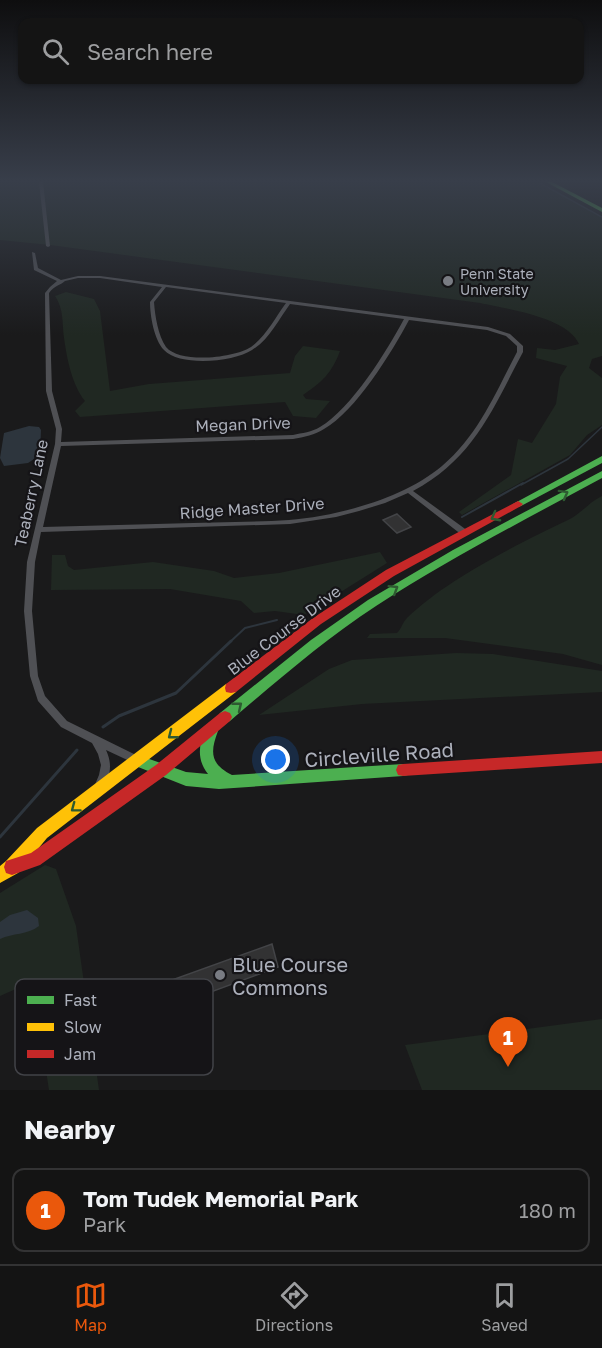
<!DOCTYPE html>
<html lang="en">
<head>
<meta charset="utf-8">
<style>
  body { margin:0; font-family:"Golos Text",sans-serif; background:#212122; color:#f1f3f6 }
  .you { position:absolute; left:276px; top:760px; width:21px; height:21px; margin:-15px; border:4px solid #fff; border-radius:50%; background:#1a73e8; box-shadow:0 0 0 9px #1a73e833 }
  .badge { display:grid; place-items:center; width:39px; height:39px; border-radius:50%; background:#ea580c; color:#fff; font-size:20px; font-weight:700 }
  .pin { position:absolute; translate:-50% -50px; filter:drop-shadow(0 2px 3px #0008) }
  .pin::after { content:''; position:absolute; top:32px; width:21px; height:18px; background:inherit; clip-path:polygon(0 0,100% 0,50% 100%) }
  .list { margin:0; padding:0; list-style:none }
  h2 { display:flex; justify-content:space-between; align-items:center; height:78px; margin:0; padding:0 24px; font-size:26px }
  h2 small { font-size:20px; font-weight:400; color:#9d9ea0 }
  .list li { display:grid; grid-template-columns:39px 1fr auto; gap:18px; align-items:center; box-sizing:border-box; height:84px; margin:0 12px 12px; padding:0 12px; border:2px solid #333334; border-radius:12px }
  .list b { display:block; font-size:22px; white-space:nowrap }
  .list p { margin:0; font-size:20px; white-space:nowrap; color:#9d9ea0 }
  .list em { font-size:20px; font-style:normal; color:#9d9ea0 }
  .icon { flex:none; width:33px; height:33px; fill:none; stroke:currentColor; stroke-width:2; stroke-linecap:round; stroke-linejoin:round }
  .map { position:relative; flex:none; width:602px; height:1090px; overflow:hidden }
  .search { position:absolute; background:#141414; box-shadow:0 2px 4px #0004; left:18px; right:18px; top:18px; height:66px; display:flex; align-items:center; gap:15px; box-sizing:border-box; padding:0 21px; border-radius:12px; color:#9d9ea0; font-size:22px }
  .sheet { height:174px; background:#141414 }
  nav { display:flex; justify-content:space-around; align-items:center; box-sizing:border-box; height:84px; border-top:2px solid #333334; background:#141414; font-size:16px; color:#9d9ea0 }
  nav a { display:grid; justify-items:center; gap:3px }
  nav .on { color:#ea580c }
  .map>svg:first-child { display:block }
</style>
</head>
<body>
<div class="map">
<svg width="602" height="1090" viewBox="0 0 602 1090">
  <rect width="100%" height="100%" fill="#1a1a1b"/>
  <path fill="#202822" d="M0 182H538L602 217V356L592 359 589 368 602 378V425L587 435 570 455 462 515 459 512 511 475 518 439 532 443 556 404 560 377 567 366 536 358 537 348 555 350 579 344C567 317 507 309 480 303L50 245 0 240Z
    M66 292 94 299 100 311 110 391 149 384 290 373 295 356 303 346 340 351C332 373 322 382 303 395L306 399 330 401 316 418 293 416 285 402 80 417 75 411 85 401C72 385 67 359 64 338 62 323 64 309 55 296Z
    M602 496V665L563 654 445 638H367L370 634 397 633C402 628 402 623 407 618 447 579 518 544 568 520 581 514 589 502 602 496Z
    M380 552 387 563 304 615 275 611 254 613 241 601 170 589 51 590 52 555H65L68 566 74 570 153 562 214 571 234 578 279 573Z
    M456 653 493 654 602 671V692L362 704 259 715 329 669 352 660Z
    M45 865 56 869 76 926 99 1090H49L34 992 20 998 18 988 0 996V893Z
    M602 1019V1090H422L405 1045Z"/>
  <path fill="#2d353d" d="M29 426 39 427 41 430 40 455 28 463 4 466 0 458 4 433Z
    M27 910 38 918 39 926C27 935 13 933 0 939V922L10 915Z"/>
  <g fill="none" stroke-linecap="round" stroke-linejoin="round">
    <path stroke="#2d353d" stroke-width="1.5" d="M538 182 602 217
      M521 485 568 459 602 427"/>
    <path stroke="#2d353d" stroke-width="2" d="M462 517 523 483
      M230 642 245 628 277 620"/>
    <path stroke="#2d353d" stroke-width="3" d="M103 727 119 716 176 693 231 641
      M0 837 77 750"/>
  </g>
  <path fill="#323233" stroke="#434447" stroke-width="1.5" d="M397 514 411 527 397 533 383 520Z
    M272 944 278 967 165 1009 161 984Z"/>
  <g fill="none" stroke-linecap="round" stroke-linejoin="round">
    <path fill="#4f5054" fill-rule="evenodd" d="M39 182H43L50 246 48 247 46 246Z
      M32 252 35 253 38 268 61 280 78 276H100L488 327 510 334 523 346V352C492 410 474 458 413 491L468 531 469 533 468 535H462L408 493 385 503 359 511 336 517 290 524 41 532 35 562 32 611 38 676 45 696 67 721 142 758 143 761 142 764 138 765 106 750C113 765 110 776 103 790L99 792 95 790 94 787 99 775 101 765 98 754 92 743 61 727 38 701 30 676 24 611 27 562 55 444 56 429 46 391 45 293 50 287 57 281 34 270ZM78 278H100L162 287 150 302C150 315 154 340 164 350 180 367 234 362 252 350 269 340 279 319 290 304L404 319C387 351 351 409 320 427 312 432 302 433 293 435L61 442 62 429 52 391 49 293C55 285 61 285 65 281ZM166 287 286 303C275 318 266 336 251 347 234 358 180 364 166 347 158 335 155 316 154 302ZM409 320 487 330 506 336 517 346V352C496 392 478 436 442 466 404 498 339 516 289 520 258 522 225 522 193 523 143 524 93 526 43 527L61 446 293 439C304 437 315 435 324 429 355 412 392 352 409 320Z"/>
    <path fill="#4caf50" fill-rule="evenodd" d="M546 182H552L602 208V212Z
      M602 456V463L521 506 518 507 513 504Z
      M602 471V478C526 519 449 559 376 606 324 640 277 681 230 721L225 723 220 721 218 717 220 713 311 640 368 600 453 550Z
      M211 725 216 727 218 731C210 752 210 764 232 775L403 764 408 765 410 770 408 775 403 776 219 789 186 786 133 765 131 761 133 757 138 755 186 772 208 774C196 759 199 743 206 727Z"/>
    <path fill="#ffc107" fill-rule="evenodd" d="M231 683 236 684 237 688 236 692 47 838 18 873 0 883V866L6 861 37 828 226 684Z"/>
    <path fill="#c62828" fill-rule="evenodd" d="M518 501 523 504 521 506 394 576 321 624 236 692 231 693 226 692 225 688 226 684 313 618 386 570Z
      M225 711 230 713 232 717 230 721 166 775 40 865 12 875 6 873 4 867 6 861 31 853 156 765 220 713Z
      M602 751V763L403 776 398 775 396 770 398 765 403 764Z"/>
  </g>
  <defs><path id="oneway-chevron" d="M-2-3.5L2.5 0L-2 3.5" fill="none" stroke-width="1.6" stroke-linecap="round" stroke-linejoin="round" transform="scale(1.5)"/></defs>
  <g stroke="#2e5a31">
    <use href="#oneway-chevron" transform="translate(564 494) rotate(-29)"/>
    <use href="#oneway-chevron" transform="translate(495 517) rotate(152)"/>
    <use href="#oneway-chevron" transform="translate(394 589) rotate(-32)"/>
    <use href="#oneway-chevron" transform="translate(238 706) rotate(-39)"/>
    <use href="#oneway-chevron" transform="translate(172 735) rotate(142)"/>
    <use href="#oneway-chevron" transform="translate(75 808) rotate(143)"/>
  </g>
  <linearGradient id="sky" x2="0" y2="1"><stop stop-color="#0e0e0f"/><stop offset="0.54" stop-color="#383e4a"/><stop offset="1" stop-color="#383e4a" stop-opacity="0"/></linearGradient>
  <rect width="602" height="335" fill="url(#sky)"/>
  <g fill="#797c83" stroke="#151417" stroke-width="2">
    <circle cx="448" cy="281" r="6"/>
    <circle cx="220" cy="975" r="6"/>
  </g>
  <g text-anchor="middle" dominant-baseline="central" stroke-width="4.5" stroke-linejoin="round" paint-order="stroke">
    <g font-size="14" fill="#acb0bb" stroke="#151417" text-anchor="start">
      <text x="460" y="273">Penn State<tspan x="460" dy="16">University</tspan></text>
    </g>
    <g font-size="16" fill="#acb0bb" stroke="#151417">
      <text transform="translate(243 424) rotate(-2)">Megan Drive</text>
      <text transform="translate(31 493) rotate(-78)">Teaberry Lane</text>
      <text transform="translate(252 508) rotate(-4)">Ridge Master Drive</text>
      <text transform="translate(284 630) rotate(-37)">Blue Course Drive</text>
    </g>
    <g font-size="20" fill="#acb0bb" stroke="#151417">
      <text transform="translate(379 754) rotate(-4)">Circleville Road</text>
    </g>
    <g font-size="20" fill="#acb0bb" stroke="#151417" text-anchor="start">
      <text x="232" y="964">Blue Course<tspan x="232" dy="23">Commons</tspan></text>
    </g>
  </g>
  <rect x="15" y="979" width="198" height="96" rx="9" fill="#151417" stroke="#424348" stroke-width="1.5"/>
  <rect x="27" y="996" width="27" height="8" fill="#4caf50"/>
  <rect x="27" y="1023" width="27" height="8" fill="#ffc107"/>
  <rect x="27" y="1050" width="27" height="8" fill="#c62828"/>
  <g font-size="16" fill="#acb0bb">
    <text x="64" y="1006">Fast</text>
    <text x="64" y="1033">Slow</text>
    <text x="64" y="1060">Jam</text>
  </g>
</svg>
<div class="you"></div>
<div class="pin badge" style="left:508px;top:1067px">1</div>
<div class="search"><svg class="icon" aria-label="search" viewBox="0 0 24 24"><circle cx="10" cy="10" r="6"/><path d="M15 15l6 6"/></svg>Search here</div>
</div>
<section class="sheet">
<h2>Nearby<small></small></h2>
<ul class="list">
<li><span class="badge">1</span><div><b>Tom Tudek Memorial Park</b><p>Park</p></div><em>180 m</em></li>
</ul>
</section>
<nav>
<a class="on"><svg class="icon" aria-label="map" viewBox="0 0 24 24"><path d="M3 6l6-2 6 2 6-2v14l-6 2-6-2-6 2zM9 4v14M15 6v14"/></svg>Map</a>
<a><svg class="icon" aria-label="directions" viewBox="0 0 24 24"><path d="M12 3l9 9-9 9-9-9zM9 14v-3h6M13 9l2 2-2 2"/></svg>Directions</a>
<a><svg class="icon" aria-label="saved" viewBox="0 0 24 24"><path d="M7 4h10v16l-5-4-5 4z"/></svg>Saved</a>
</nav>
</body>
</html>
